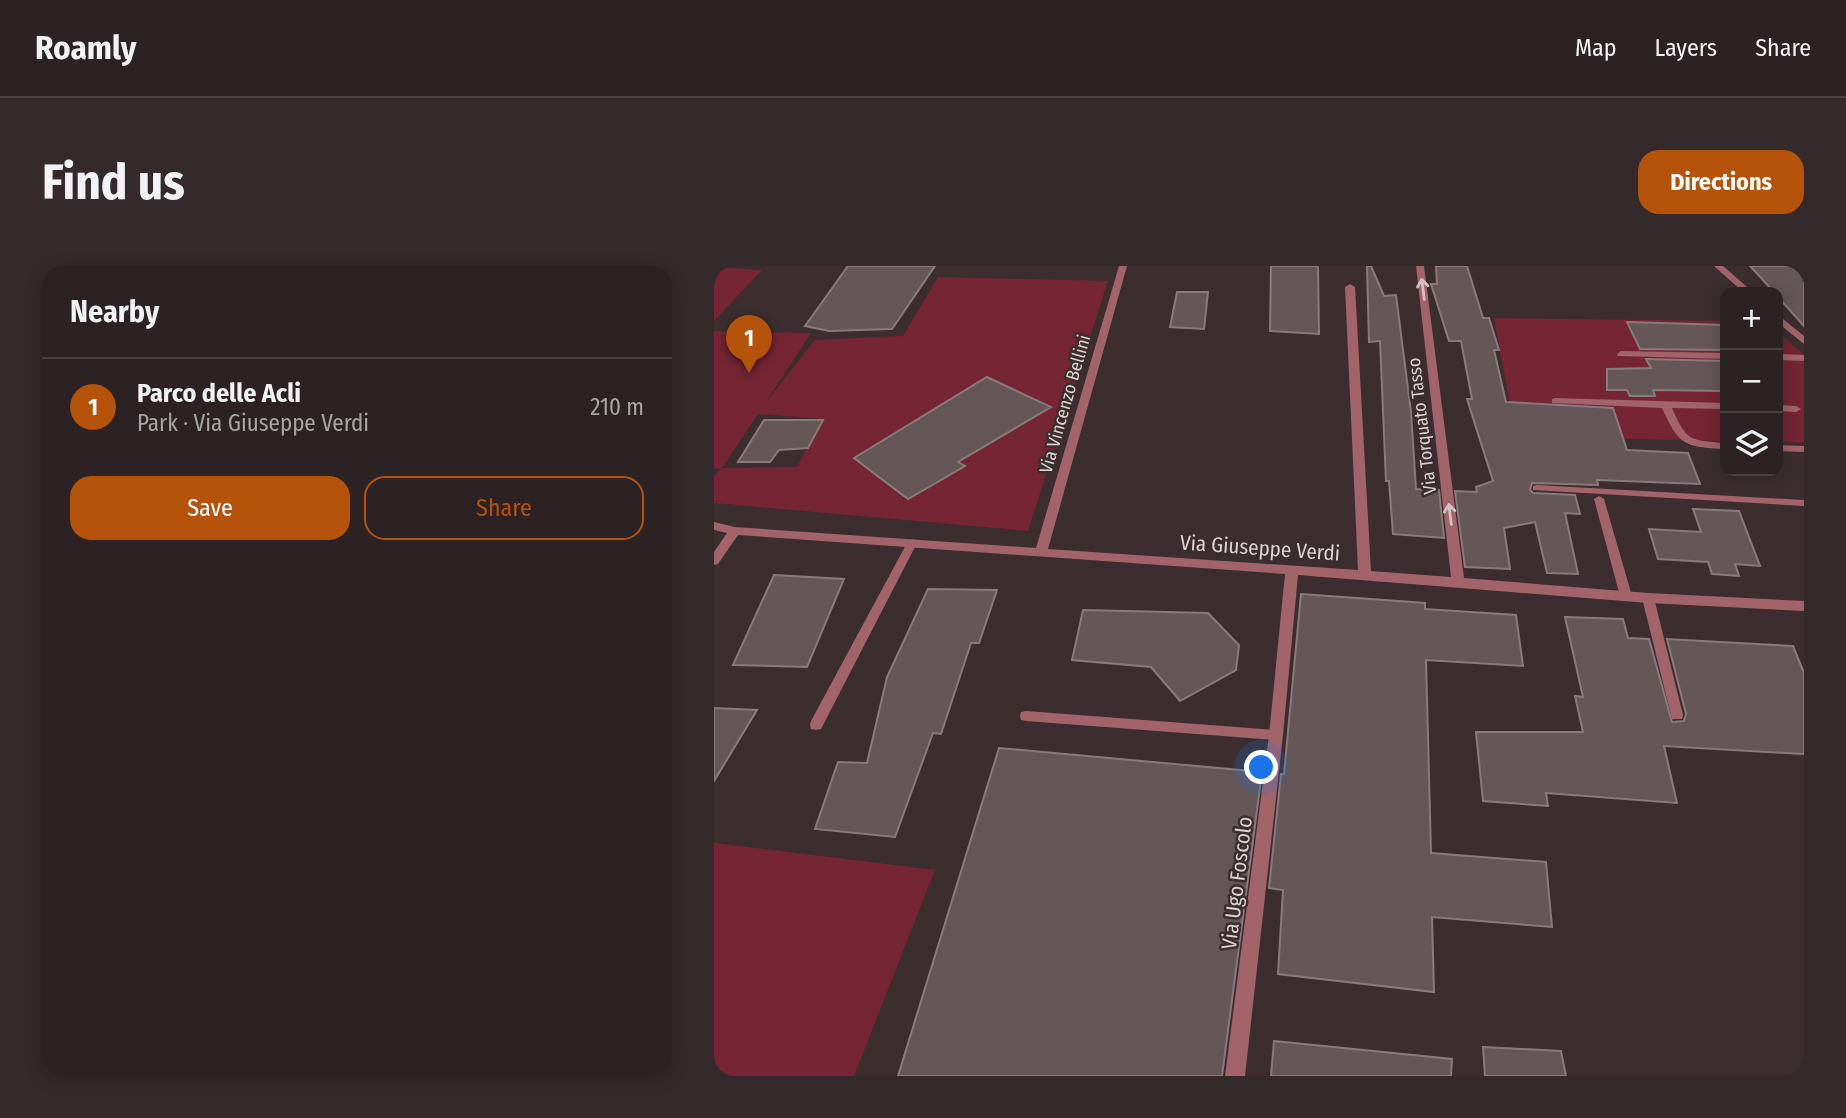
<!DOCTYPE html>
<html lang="en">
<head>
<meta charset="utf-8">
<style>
  body { margin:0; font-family:"Fira Sans Condensed",sans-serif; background:#352a2b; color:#f1f3f6 }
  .controls { position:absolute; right:21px; top:21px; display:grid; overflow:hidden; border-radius:14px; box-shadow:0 4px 18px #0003 }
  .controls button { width:63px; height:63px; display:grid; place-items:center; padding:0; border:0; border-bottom:2px solid #483f41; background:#2d2223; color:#f1f3f6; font:35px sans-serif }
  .you { position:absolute; left:548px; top:502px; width:24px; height:24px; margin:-18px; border:5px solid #fff; border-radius:50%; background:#1a73e8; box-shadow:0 0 0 10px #1a73e833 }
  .badge { display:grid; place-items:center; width:46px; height:46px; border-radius:50%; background:#b45309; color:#fff; font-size:23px; font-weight:700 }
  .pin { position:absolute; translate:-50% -58px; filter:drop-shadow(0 2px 4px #0008) }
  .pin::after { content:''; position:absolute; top:37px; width:24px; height:21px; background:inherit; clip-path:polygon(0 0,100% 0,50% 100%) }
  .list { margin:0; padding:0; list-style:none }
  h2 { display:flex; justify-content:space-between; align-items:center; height:91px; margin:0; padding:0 28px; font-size:30px }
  h2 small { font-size:23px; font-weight:400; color:#a7a4a6 }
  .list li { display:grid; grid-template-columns:46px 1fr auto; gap:21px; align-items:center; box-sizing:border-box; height:98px; padding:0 28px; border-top:2px solid #483f41 }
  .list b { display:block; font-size:26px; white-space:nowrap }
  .list p { margin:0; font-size:23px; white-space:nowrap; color:#a7a4a6 }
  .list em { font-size:23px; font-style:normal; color:#a7a4a6 }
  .actions { display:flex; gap:14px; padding:21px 28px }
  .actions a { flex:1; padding:16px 0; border:2px solid #b45309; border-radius:21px; text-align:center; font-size:24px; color:#b45309 }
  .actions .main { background:#b45309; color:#fff }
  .icon { flex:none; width:38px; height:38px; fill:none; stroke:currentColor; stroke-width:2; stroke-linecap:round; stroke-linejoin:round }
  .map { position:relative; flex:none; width:1090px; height:810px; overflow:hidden; border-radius:21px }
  header { display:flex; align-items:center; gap:42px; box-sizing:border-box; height:98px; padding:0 35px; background:#2d2223; border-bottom:2px solid #483f41 }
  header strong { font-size:33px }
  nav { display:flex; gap:38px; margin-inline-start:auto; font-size:24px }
  .intro { display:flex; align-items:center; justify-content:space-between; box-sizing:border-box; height:168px; padding:0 42px }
  h1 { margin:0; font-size:49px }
  .button { padding:18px 32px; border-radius:21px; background:#b45309; color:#fff; font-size:24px; font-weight:700 }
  main { display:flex; gap:42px; padding:0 42px }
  aside { flex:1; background:#2d2223; border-radius:21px; box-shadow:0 4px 18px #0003 }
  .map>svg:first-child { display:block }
</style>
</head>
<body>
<header>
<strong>Roamly</strong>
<nav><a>Map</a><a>Layers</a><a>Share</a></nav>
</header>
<div class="intro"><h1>Find us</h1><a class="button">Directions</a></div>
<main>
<aside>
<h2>Nearby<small></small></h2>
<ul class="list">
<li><span class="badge">1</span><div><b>Parco delle Acli</b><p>Park · Via Giuseppe Verdi</p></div><em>210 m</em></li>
</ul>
<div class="actions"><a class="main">Save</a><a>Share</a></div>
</aside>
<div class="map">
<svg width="1090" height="810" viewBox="0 0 1090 810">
  <rect width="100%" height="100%" fill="#3c2e2f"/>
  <path fill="#752534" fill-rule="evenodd" d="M0 1 48 4 0 55Z
    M224 11 394 15 314 265 0 237V210L7 203 0 202V65L97 67 52 136 101 74 189 70ZM44 148 109 153 83 201 8 202Z
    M780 52 1011 55V175L802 170Z
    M1064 66 1090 89V177L1064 176Z
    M0 577 221 604 140 810H0Z"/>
  <path fill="#655657" stroke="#8a7a7b" stroke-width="2" d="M134 0H221L178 63 115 65 91 60Z
    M557 0H604L605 68 556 65Z
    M653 0H657L670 30 682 29 697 146 702 223 725 224 730 272 679 268 675 215H672L666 75 655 76Z
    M722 0H753L769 52H775L785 84H780L792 136 899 142 913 184 974 187 986 218 883 214 884 219 818 217 816 224 819 227 861 229 866 248 851 247 864 308 833 307 821 256 790 262 796 303 751 301 741 225 763 226 762 221 779 215 753 133H758L747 75H735L717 18H723Z
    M1036 0H1090V60L1064 31V26H1060Z
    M463 26H494L490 63 456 61Z
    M913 56 1011 59V84L926 83Z
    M932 93 1011 95V125L939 124 941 130H916L913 124H893V103L937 102Z
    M273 111 337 141 244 196 251 200 194 233 140 192Z
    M50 154H109L94 182 65 184 56 196H24Z
    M979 243 1025 245 1046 300 1021 298 1025 310 998 308 994 296 944 293 935 263 987 266Z
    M60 309 130 313 93 401 19 399Z
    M214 323 283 324 265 377H257L227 468 219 467 181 571 101 563 124 496 153 497 173 411Z
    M587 328 711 337V343L802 349 809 400 712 394 717 587 832 596 838 661 718 651 720 726 564 708 569 624 555 622 567 508H570Z
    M369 344 494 347 525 379 522 404 466 435 437 401 358 394Z
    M851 351 909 353 914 372 935 373 958 456 970 455 972 448 953 373 1079 380 1090 407V488L950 480 963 537 832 527 834 540 769 535 762 466H869L861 430 869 431Z
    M0 442 43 444 0 515Z
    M285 482 548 506 508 810H184Z
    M560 775 738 793 737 810H557Z
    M769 781 847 785 852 810H771Z"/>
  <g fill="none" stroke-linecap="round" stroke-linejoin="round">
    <path fill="#a2636a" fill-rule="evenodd" d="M907 85 1011 87V93L904 90 903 88Z
      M1064 88 1090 89V95L1064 94Z
      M841 132 1011 137V143L958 142C973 176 976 174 1011 177V183C971 181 965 180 948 142L838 137V133Z
      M1064 139 1082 140 1087 143 1082 146 1064 145Z
      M1064 179 1090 180V186L1064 185Z
      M823 219 1090 234V240L819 224V220Z
      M885 230 890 233 918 330 912 334 906 330 880 233Z
      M198 273 203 277 107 463 102 464 97 463 96 459 97 455 193 277Z
      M934 328 940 332 969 449 968 453H958L957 449 928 332Z
      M312 445 562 464 567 465 568 469 567 473 562 474 312 455 307 454 306 450 307 446Z"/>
    <path fill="#a2636a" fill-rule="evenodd" d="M405 0H413L334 283 644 304 631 21 636 18 641 21 657 305 737 311 702 0H710L750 312 934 327 1090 335V345L934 337 584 309 569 469 531 810H511L555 469 571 308 24 269 4 298 0 299V286L13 267 0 264V256L21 261 322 282Z
      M1000 0H1009L1039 26H1029Z
      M1064 49 1090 70V78L1064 57Z"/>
  </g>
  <defs><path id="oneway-shaft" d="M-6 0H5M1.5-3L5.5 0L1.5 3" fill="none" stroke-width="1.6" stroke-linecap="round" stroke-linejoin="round" transform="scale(1.75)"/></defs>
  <g stroke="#d2c1c3">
    <use href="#oneway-shaft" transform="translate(709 23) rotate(-97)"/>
    <use href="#oneway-shaft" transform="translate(736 248) rotate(-97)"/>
  </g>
  <g text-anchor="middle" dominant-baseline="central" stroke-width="5" stroke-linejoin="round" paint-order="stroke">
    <g font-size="18" fill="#dbd2d3" stroke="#3c2e2f">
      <text transform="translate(351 138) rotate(-74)">Via Vincenzo Bellini</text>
      <text transform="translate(708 160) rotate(-97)">Via Torquato Tasso</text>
    </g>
    <g font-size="21" fill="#dbd2d3" stroke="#3c2e2f">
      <text transform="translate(546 282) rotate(4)">Via Giuseppe Verdi</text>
      <text transform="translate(523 617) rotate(-83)">Via Ugo Foscolo</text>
    </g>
  </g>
</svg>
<div class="controls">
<button>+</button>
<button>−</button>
<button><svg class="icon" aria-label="layers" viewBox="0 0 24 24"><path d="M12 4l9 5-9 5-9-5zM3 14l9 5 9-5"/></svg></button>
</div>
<div class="you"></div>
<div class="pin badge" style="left:35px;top:107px">1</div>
</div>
</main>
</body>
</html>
